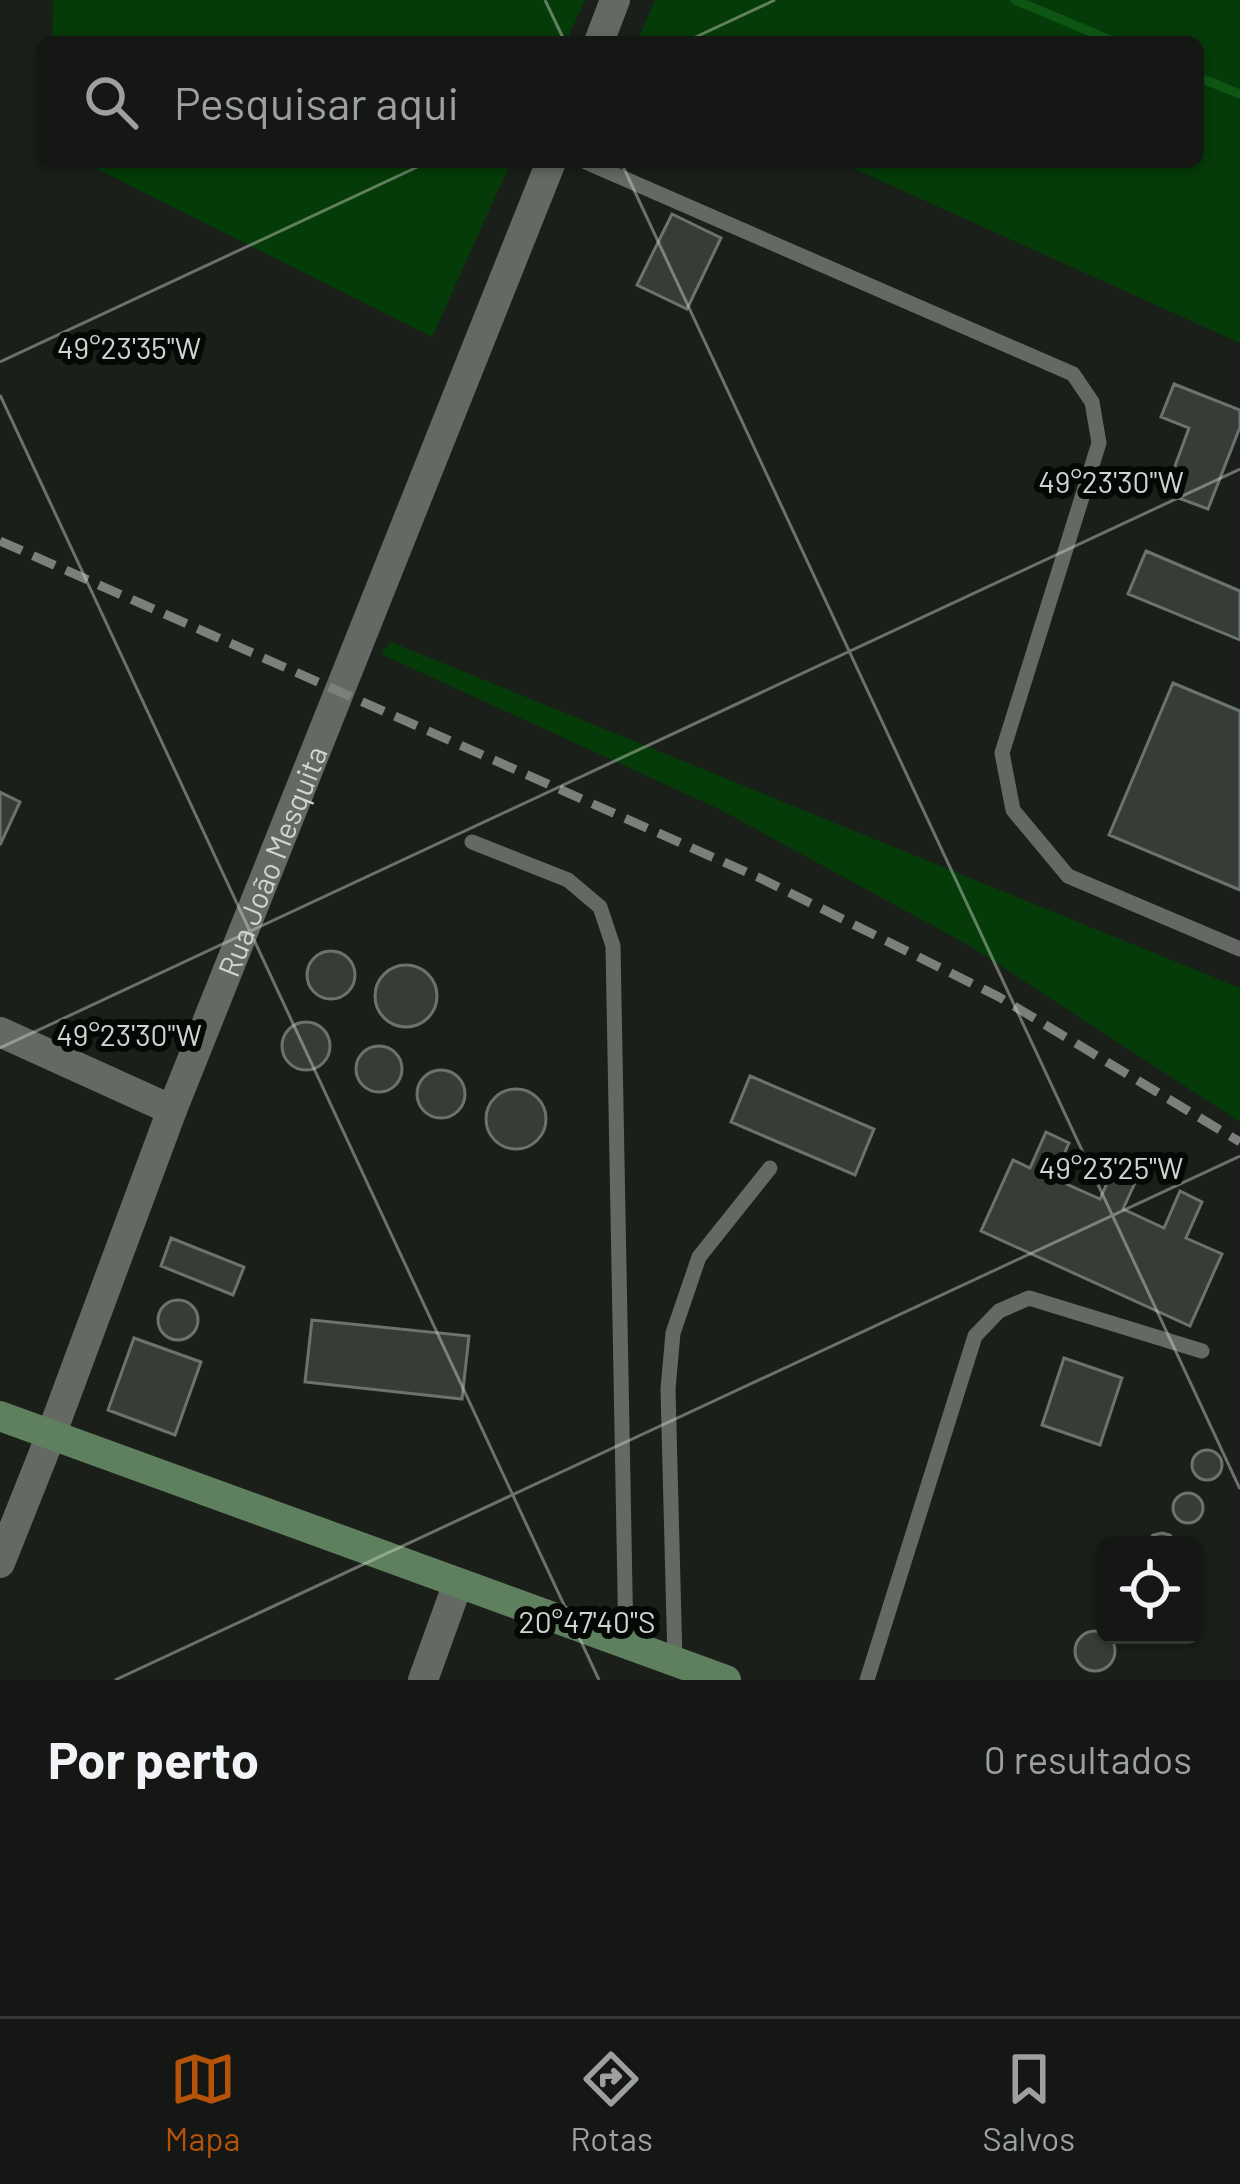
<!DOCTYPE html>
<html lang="pt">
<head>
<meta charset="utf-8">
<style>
  body { margin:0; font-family:Barlow,sans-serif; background:#212421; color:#f1f3f6 }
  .controls { position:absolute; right:36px; bottom:36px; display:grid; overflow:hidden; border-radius:18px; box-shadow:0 3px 9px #0004 }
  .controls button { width:108px; height:108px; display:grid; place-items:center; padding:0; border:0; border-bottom:3px solid #333633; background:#141713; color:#f1f3f6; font:60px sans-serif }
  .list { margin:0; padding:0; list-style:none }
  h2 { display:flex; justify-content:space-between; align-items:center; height:156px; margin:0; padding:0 48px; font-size:51px }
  h2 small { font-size:39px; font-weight:400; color:#9d9fa0 }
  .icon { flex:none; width:66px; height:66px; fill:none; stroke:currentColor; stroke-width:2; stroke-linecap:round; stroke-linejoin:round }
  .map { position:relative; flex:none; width:1240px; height:1680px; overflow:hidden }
  .search { position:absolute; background:#141713; box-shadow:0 3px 9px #0004; left:36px; right:36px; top:36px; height:132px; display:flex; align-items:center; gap:30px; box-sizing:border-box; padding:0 42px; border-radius:18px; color:#9d9fa0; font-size:45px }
  .sheet { height:336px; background:#141713 }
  nav { display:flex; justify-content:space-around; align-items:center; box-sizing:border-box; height:168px; border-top:3px solid #333633; background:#141713; font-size:33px; color:#9d9fa0 }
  nav a { display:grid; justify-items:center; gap:6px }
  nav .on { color:#b45309 }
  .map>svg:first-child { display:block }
</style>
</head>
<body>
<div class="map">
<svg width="1240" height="1680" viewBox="0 0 1240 1680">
  <rect width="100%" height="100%" fill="#1a1f19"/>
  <path fill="#053b08" d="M53 0H585L566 42H52Z
    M655 0H1240V343L839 162H1198V42H637Z
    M83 162H511L432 337Z
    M391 642 1240 988V1122L970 946 719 809 381 654Z"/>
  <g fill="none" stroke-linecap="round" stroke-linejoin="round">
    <path stroke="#0e5513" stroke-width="9" d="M1015 0 1115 42
      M1198 77 1240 94"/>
  </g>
  <path fill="#373d36" stroke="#6c736c" stroke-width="3" d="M672 214 721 238 687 309 637 285Z
    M1174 384 1240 410V427L1208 509 1165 493 1189 428 1161 417Z
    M1146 551 1240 591V640L1128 594Z
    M1173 683 1240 711V890L1109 835Z
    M0 792 20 802 0 845Z
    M307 975a24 24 0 1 1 48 0a24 24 0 1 1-48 0Z
    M375 996a31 31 0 1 1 62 0a31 31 0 1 1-62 0Z
    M282 1046a24 24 0 1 1 48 0a24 24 0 1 1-48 0Z
    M356 1069a23 23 0 1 1 46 0a23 23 0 1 1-46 0Z
    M417 1094a24 24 0 1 1 48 0a24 24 0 1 1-48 0Z
    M750 1076 874 1129 855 1175 731 1122Z
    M486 1119a30 30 0 1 1 60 0a30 30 0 1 1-60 0Z
    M1046 1132 1069 1143 1053 1178 1100 1199 1116 1163 1139 1174 1123 1209 1164 1228 1180 1191 1202 1202 1186 1238 1222 1254 1190 1326 981 1231 1013 1160 1030 1168Z
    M171 1238 244 1267 233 1295 161 1266Z
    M158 1320a20 20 0 1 1 40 0a20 20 0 1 1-40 0Z
    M312 1320 469 1336 462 1399 305 1382Z
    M134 1338 201 1362 175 1435 108 1410Z
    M1064 1358 1122 1378 1100 1445 1042 1425Z
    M1192 1465a15 15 0 1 1 30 0a15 15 0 1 1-30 0Z
    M1173 1508a15 15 0 1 1 30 0a15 15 0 1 1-30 0Z
    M1162 1533 1170 1535 1178 1545H1145L1153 1535Z
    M1075 1651a20 20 0 1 1 40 0a20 20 0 1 1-40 0Z"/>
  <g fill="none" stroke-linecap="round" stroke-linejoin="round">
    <path stroke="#646a63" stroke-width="15" d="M586 162 1073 374 1092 402 1099 443 1002 753 1013 810 1068 876 1240 949
      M472 842 568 880 600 907 613 946 626 1644
      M675 1661 668 1389 673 1333 699 1257 770 1168
      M867 1680 975 1336 999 1311 1029 1298 1202 1351"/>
    <path stroke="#646a63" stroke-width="30" d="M0 1032 172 1110
      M0 1563 51 1435
      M423 1680 458 1583"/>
    <g stroke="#646a63" stroke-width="30">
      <path d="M599 42 615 0"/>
      <path id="s1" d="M51 1435 172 1110 551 162"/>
    </g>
    <path stroke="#5f805e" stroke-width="30" d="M0 1416 726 1680"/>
    <path stroke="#7b807b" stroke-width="9" stroke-dasharray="24 12" stroke-linecap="butt" d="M0 541 762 879 999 997 1240 1142"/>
  </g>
  <path fill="none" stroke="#d1d5d1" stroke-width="3" stroke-opacity="0.45" d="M545 0 565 42M685 42 775 0M621 162 1240 1489M0 362 428 162M0 395 599 1680M0 1048 1240 469M115 1680 1240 1156"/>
  <g text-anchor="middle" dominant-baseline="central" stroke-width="12" stroke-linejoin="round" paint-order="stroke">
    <g font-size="30" fill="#d1d5d1" stroke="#060806">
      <text stroke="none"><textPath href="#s1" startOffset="615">Rua João Mesquita</textPath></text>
    </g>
  </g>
  <g font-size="30" text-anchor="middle" fill="#d1d5d1" stroke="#060806" stroke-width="12" stroke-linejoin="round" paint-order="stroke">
    <text x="129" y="359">49°23'35"W</text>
    <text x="1111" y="493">49°23'30"W</text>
    <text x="129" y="1046">49°23'30"W</text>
    <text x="1111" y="1179">49°23'25"W</text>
    <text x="587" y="1633">20°47'40"S</text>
  </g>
</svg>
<div class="controls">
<button><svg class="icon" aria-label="locate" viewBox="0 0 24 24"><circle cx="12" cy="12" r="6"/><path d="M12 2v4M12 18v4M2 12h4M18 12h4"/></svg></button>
</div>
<div class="search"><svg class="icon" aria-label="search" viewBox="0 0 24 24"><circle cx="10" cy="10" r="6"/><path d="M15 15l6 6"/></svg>Pesquisar aqui</div>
</div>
<section class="sheet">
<h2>Por perto<small>0 resultados</small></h2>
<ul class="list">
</ul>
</section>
<nav>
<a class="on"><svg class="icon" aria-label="map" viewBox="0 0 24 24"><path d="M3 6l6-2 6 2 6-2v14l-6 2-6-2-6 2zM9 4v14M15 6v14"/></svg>Mapa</a>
<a><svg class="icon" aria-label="directions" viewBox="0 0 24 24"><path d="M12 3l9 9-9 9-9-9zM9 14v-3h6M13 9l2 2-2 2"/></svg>Rotas</a>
<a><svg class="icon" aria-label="saved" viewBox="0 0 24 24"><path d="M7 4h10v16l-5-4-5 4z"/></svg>Salvos</a>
</nav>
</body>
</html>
